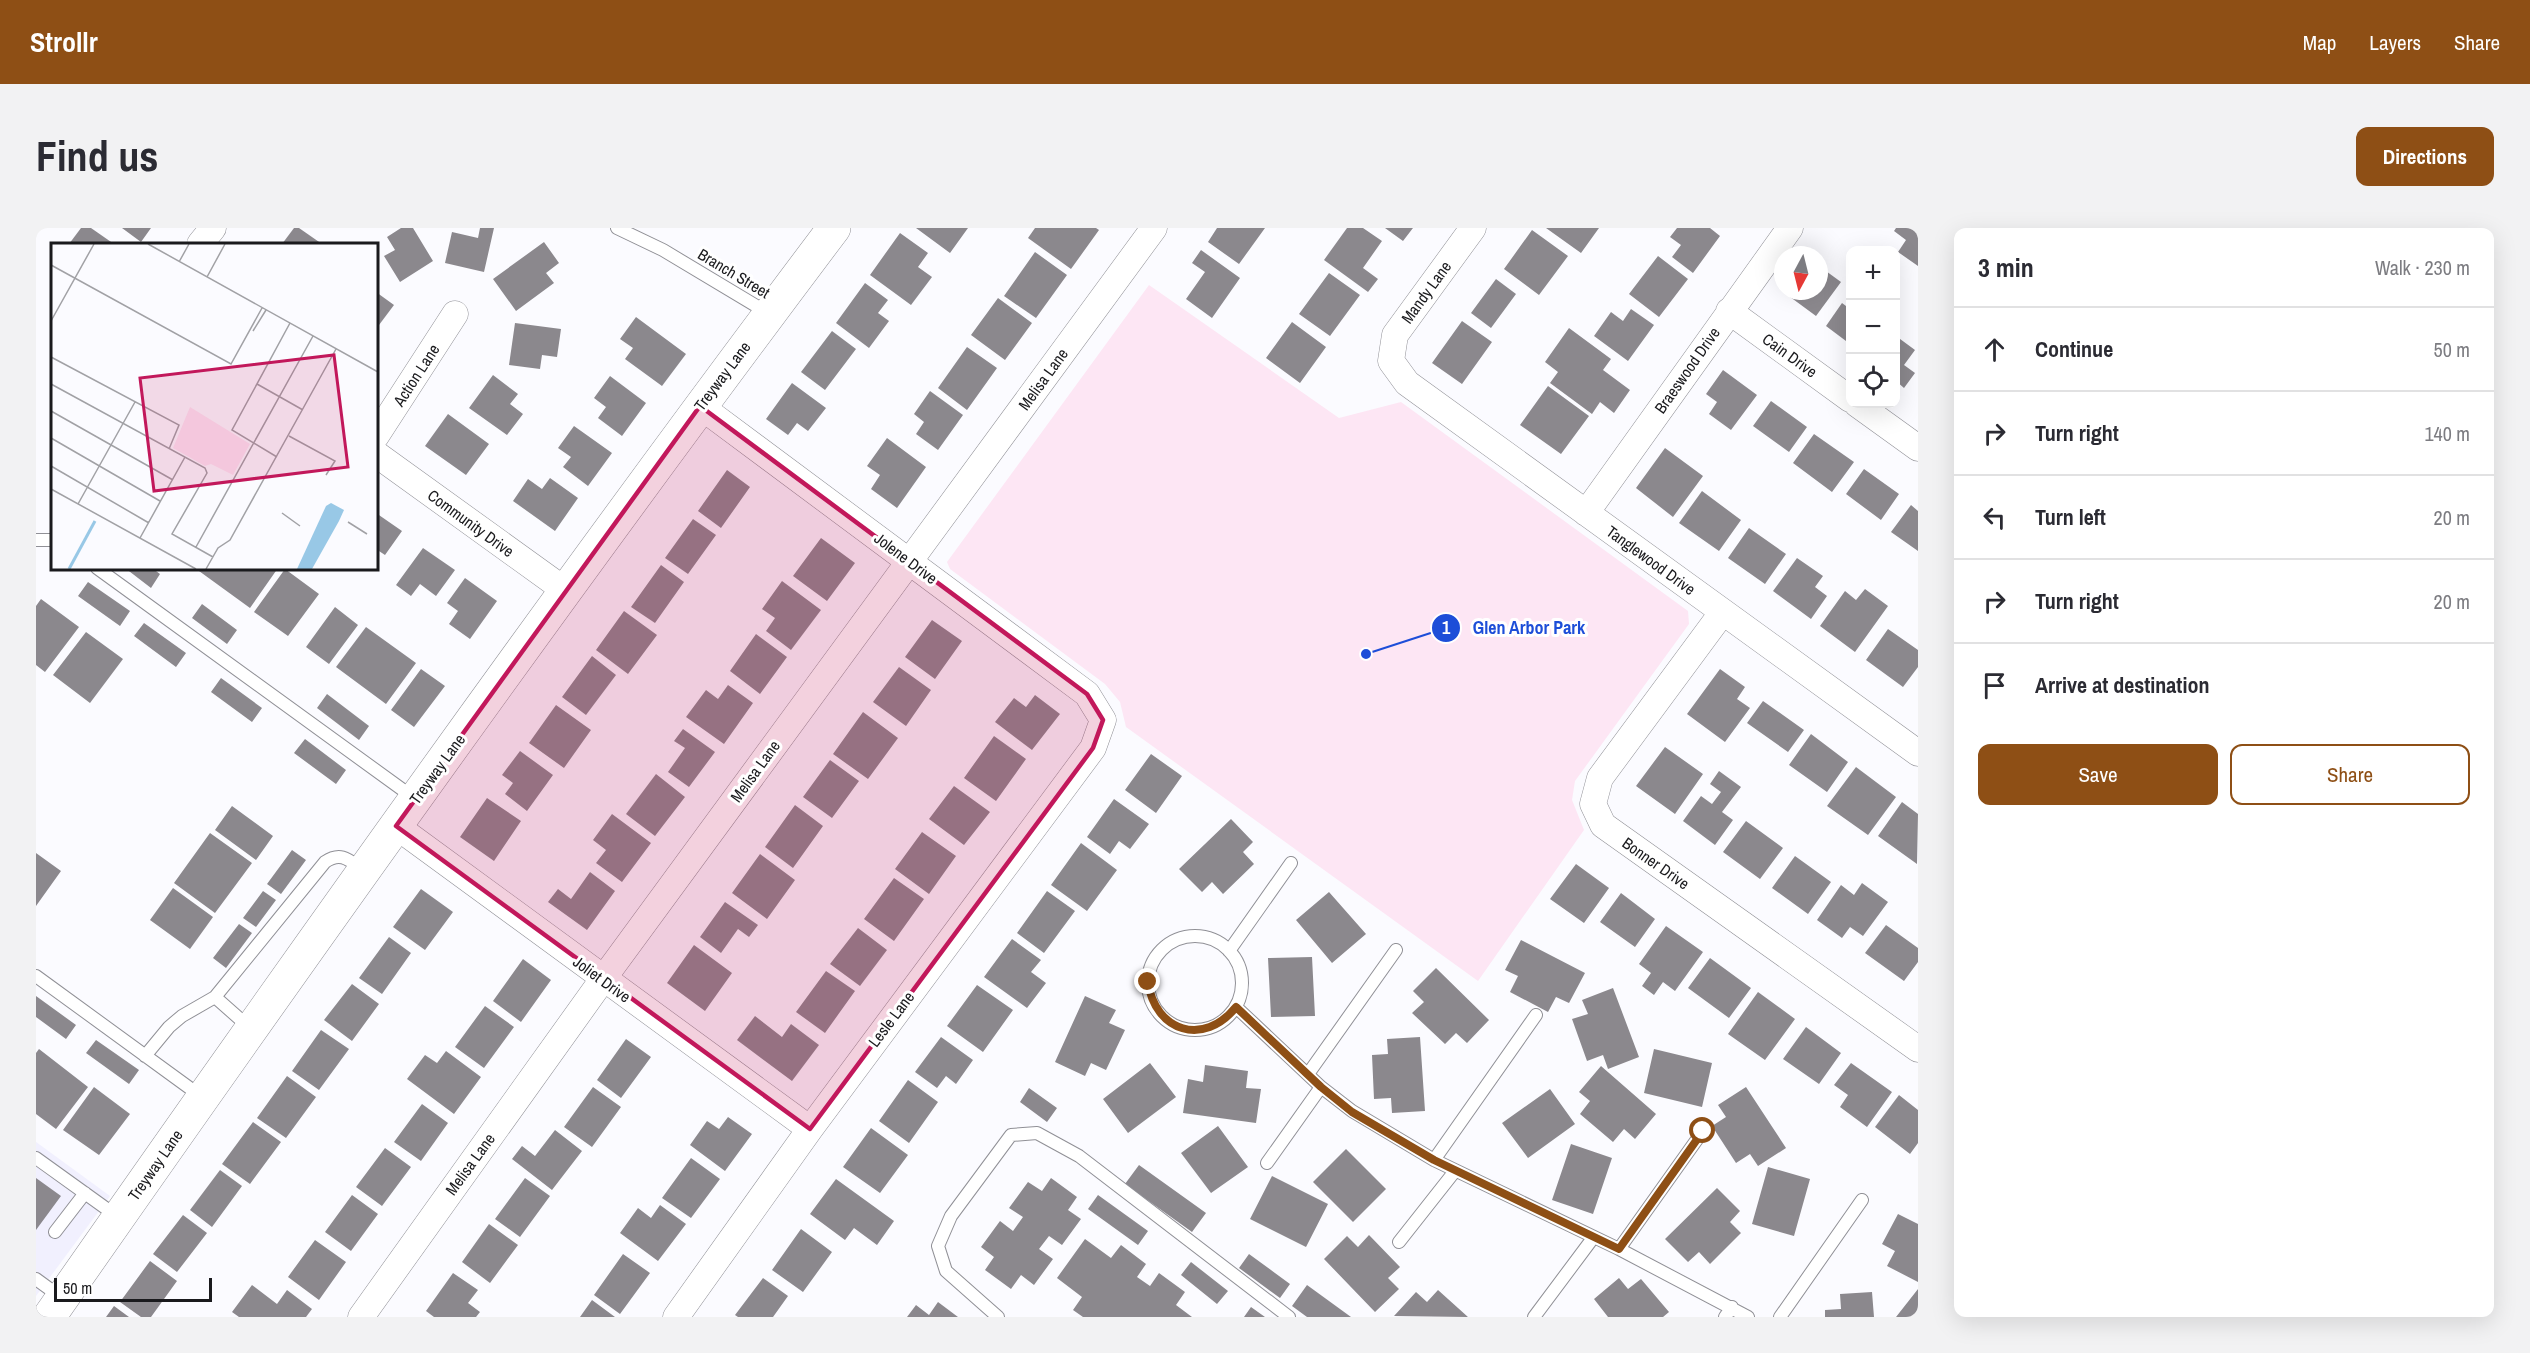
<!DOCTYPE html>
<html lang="en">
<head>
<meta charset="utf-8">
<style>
  body { margin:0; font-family:"Archivo Narrow",sans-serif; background:#f2f2f3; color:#2b2b33 }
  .controls { position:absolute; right:18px; top:18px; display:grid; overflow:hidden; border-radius:12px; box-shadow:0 6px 24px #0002 }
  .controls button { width:54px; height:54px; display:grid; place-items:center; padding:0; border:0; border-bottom:2px solid #e1e1e2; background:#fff; color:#2b2b33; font:30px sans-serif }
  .compass { position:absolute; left:1738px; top:18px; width:54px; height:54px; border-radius:50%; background:#fff; box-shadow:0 6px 24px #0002; rotate:187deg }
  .scale { position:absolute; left:18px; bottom:15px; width:158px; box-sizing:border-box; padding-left:6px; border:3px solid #1a1a1d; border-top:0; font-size:16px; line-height:21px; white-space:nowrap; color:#1a1a1d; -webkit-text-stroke:4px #fff; paint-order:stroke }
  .stop { position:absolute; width:18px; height:18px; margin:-14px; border:4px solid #8e4f15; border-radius:50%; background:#fff }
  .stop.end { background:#8e4f15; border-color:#fff; box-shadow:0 2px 6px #0008 }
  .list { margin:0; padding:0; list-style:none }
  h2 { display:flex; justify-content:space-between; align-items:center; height:78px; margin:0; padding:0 24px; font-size:26px }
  h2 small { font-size:20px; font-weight:400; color:#7c7c81 }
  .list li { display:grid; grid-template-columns:39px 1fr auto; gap:18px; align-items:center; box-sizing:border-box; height:84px; padding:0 24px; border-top:2px solid #e1e1e2 }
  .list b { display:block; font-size:22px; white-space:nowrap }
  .list em { font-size:20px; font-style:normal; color:#7c7c81 }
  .actions { display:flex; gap:12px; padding:18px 24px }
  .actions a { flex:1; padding:14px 0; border:2px solid #8e4f15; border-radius:12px; text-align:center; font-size:21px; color:#8e4f15 }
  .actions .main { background:#8e4f15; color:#fff }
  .icon { flex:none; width:33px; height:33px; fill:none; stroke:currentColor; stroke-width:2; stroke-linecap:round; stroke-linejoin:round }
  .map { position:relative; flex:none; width:1882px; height:1089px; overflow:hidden; border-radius:12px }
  header { display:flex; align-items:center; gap:36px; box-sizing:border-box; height:84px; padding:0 30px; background:#8e4f15; color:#fff }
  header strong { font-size:28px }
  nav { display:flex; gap:33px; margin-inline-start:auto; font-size:21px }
  .intro { display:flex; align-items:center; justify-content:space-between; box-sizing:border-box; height:144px; padding:0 36px }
  h1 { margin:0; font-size:42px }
  .button { padding:15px 27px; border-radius:12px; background:#8e4f15; color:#fff; font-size:21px; font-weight:700 }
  main { display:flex; gap:36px; padding:0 36px }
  aside { flex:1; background:#fff; border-radius:12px; box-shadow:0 6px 24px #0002 }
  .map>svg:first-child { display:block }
</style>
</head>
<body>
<header>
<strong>Strollr</strong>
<nav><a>Map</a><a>Layers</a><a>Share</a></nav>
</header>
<div class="intro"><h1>Find us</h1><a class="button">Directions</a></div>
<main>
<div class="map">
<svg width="1882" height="1089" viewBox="0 0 1882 1089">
  <rect width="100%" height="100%" fill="#fbfbff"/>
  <path fill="#f1f0fe" d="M0 914 74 968 0 1068Z"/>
  <path fill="#fde6f4" d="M1113 57 1303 190 1365 174 1652 383 1653 396 1539 553 1536 572 1548 602 1442 753 1090 499 1084 474 1069 456 914 341 911 334Z"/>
  <path fill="#8b888d" d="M45 0H55L78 16H33Z
    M86 0H115L105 14Z
    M258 0H263L286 16H246Z
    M365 0H377L397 33 364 54 348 28 359 22 351 9Z
    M444 0H458L448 44 409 35 416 4 442 10Z
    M880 0H932L914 25Z
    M999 0H1060L1063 2 1035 41 992 10Z
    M1181 0H1229L1203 36 1172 14Z
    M1311 0H1327L1346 13 1327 40 1342 51 1332 64 1288 32Z
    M1349 0H1377L1367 13Z
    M1510 0H1563L1545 25Z
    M1641 0H1674L1684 8 1657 45 1636 29 1645 17 1634 9Z
    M1860 0H1882V38L1862 24 1870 12 1858 3Z
    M1496 2 1532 28 1503 67 1468 41Z
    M864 5 892 25 882 39 896 49 875 77 834 47Z
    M508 14 523 35 510 45 518 55 480 83 457 51Z
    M1165 22 1204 50 1176 90 1150 71 1169 44 1156 35Z
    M999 24 1031 47 1000 90 968 68Z
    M1622 28 1652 51 1623 89 1593 66Z
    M1783 38 1805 54 1780 88 1746 63H1783Z
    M1293 45 1324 67 1294 108 1263 86Z
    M1460 51 1480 66 1455 100 1435 85Z
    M829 55 852 72 842 85 853 93 833 120 800 95Z
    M340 64 358 77 340 101Z
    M962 70 996 95 969 132 935 107Z
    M1806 75 1814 81V116L1790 98Z
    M1595 81 1618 97 1592 133 1558 108 1575 84 1587 93Z
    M600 89 650 126 626 158 589 131 597 120 584 111Z
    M1426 93 1456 114 1426 156 1396 135Z
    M1256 94 1290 119 1264 155 1230 130Z
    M479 95 525 101 521 129 506 127 504 141 473 137Z
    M1533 100 1575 131 1567 142 1594 162 1578 185 1564 174 1556 186 1514 155 1522 144 1509 134Z
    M796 103 820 121 789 162 765 144Z
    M1860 108 1879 122 1868 137 1879 145 1868 160 1860 153Z
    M931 119 961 140 931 182 902 160Z
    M1687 142 1721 167 1695 202 1673 186 1681 174 1670 166Z
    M457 147 482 166 474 176 487 186 471 207 433 180Z
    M574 148 610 175 586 208 562 190 570 179 558 170Z
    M756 155 790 180 772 203 761 195 752 207 730 191Z
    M1512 158 1553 188 1525 226 1484 197Z
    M894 163 927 187 902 222 880 206 888 194 878 186Z
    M1735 173 1771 199 1753 224 1717 198Z
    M412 186 453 216 430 247 389 218Z
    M538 198 576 225 552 258 527 239 535 229 522 220Z
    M1778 206 1818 234 1796 264 1757 235Z
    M851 210 890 239 861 280 835 261 844 247 831 238Z
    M1629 220 1667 248 1637 289 1600 260Z
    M1828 241 1863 266 1845 292 1810 266Z
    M691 242 714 259 685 300 662 283Z
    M514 250 542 270 519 303 477 273 492 251 506 261Z
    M1666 263 1705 292 1683 323 1643 295Z
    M1875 277 1882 283V323L1855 304Z
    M340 285 366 303 349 327 340 321Z
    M657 291 680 307 652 346 629 330Z
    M1713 300 1750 326 1729 356 1692 330Z
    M785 310 819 335 791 373 757 348Z
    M387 320 419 342 400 368 384 356 375 368 360 357Z
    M1761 330 1787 348 1779 359 1791 368 1775 391 1737 363Z
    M625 337 648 354 619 395 595 379Z
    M89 340H116L124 346 115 360Z
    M165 340H242L214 380 163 343Z
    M249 341 283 366 252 408 218 384Z
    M429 350 461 373 434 411 413 396 422 383 411 375Z
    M746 353 785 382 755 422 730 403 739 390 726 381Z
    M52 354 94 383 84 398 42 368Z
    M1829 361 1852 378 1819 424 1784 398 1809 363 1820 372Z
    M5 371 43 399 9 444 0 437V378Z
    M166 376 201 402 191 416 156 390Z
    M299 379 322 397 293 436 270 419Z
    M588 383 621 407 592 446 560 422Z
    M896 392 926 413 899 451 869 429Z
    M108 395 150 425 140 439 98 408Z
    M330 399 380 435 350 476 300 439Z
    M1852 401 1882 422V439L1867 459 1830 432Z
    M50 404 87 431 54 475 17 447Z
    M720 406 751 429 724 466 694 443Z
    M556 428 580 447 550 487 526 469Z
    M863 439 895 462 870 498 837 474Z
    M385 441 409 458 378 499 355 482Z
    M1684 441 1709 459 1701 471 1714 480 1689 514 1651 486Z
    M185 450 226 480 216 494 175 464Z
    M692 457 717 475 688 516 650 489 670 462 682 471Z
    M291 466 333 498 323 512 281 480Z
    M999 467 1024 486 996 522 959 494 978 470 990 479Z
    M1727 473 1768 502 1752 524 1711 495Z
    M520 477 555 502 528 540 493 515Z
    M827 484 862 510 832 551 797 526Z
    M647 501 679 524 653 559 632 544 649 520 638 513Z
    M1775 506 1812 534 1791 564 1753 537Z
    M958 508 990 531 960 573 928 550Z
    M269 511 310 542 300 556 258 525Z
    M1629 519 1667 546 1639 586 1600 558Z
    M484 523 517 547 491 583 469 566 477 555 466 547Z
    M1115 526 1146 548 1120 585 1089 562Z
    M794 532 823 553 796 590 767 569Z
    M1820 539 1860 569 1832 607 1791 578Z
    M1683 543 1705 559 1686 584 1697 592 1679 617 1647 593 1665 568 1676 576 1685 564 1674 556Z
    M620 546 649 569 619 608 590 586Z
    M918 558 954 584 928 617 893 591Z
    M451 570 485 593 458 633 424 609Z
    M1078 571 1113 596 1094 621 1083 613 1074 626 1051 609Z
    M1866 574 1882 586 1881 636 1842 608Z
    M759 577 787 598 757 640 729 619Z
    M196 578 237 608 220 632 179 602Z
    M576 586 615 615 586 654 560 635 570 622 557 612Z
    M1195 591 1217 614 1207 624 1218 636 1187 666 1176 654 1166 664 1143 641Z
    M1710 593 1747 620 1724 651 1687 624Z
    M886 604 920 628 893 666 859 641Z
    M174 605 216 635 179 685 138 655Z
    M1045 615 1081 642 1051 683 1015 657Z
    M256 622 270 632 245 666 231 656Z
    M0 625 25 643 0 678Z
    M724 626 759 652 731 691 696 665Z
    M1759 628 1795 654 1772 686 1736 660Z
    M1540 636 1573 660 1548 695 1514 671Z
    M554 644 579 663 551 702 512 674 522 661 535 671Z
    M858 650 888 671 858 713 828 691Z
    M1826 655 1852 674 1827 708 1814 699 1806 710 1781 692 1805 657 1818 667Z
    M137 660 177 689 154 721 114 692Z
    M385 661 417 684 389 722 357 699Z
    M227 663 240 672 220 699 207 690Z
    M1011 663 1039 683 1008 725 981 705Z
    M1293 664 1330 706 1296 735 1260 692Z
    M1585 665 1619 691 1599 719 1564 694Z
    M689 674 722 697 713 709 702 701 685 725 664 709Z
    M203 696 216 705 190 740 177 730Z
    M1850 697 1882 720V734L1868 753 1829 725Z
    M1630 698 1667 724 1639 763 1627 754 1618 767 1606 758 1615 745 1603 736Z
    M822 700 851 722 824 758 794 736Z
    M353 709 375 725 346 766 323 750Z
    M976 711 1005 732 995 744 1010 755 991 780 948 749Z
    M1485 712 1549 745 1533 775 1520 769 1512 784 1474 764 1482 748 1469 742Z
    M658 717 696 745 669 783 631 755Z
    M1276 729 1279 788 1235 789 1232 730Z
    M1674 730 1715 760 1693 790 1652 760Z
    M487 731 515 752 485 794 457 773Z
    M1400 740 1453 792 1431 815 1420 805 1409 816 1376 785 1388 774 1377 763Z
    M790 743 819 763 789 805 760 784Z
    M316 756 343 776 316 813 288 792Z
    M941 757 977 782 947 824 911 798Z
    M1577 760 1603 829 1572 841 1567 827 1551 833 1536 791 1552 786 1546 772Z
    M1722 764 1759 791 1729 832 1692 806Z
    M0 768 40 797 30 811 0 789Z
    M1049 768 1080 782 1073 795 1089 802 1070 842 1055 835 1049 848 1019 834Z
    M449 778 478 799 448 840 419 819Z
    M719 788 746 809 755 796 783 817 756 853 701 812Z
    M1770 799 1805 825 1783 856 1747 831Z
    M285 802 313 821 283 862 256 843Z
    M905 809 937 832 920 856 910 848 901 860 879 844Z
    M1384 809 1389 883 1356 885 1355 870 1338 871 1336 827 1352 826 1351 811Z
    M590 811 615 829 585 870 561 852Z
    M60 812 103 842 93 856 50 825Z
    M3 821 52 859 20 901 0 886V825Z
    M1618 821 1676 835 1666 879 1608 865Z
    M410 823 445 849 418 886 371 851 389 827 401 835Z
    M1114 835 1140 869 1092 905 1067 871Z
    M1815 835 1856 864 1831 899 1804 879 1812 867 1798 857Z
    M1169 837 1212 843 1210 860 1225 861 1220 895 1147 885 1152 851 1167 854Z
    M1565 838 1620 886 1599 911 1588 901 1577 914 1544 886 1554 873 1543 864Z
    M251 848 280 869 250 910 221 890Z
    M872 852 902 874 873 915 843 893Z
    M58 859 94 886 63 927 27 902Z
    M557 859 585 879 556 919 528 899Z
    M1710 859 1750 920 1722 938 1714 926 1700 935 1676 898 1690 889 1682 877Z
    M993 860 1021 880 1011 894 984 874Z
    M1514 861 1539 896 1492 930 1466 895Z
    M1863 867 1882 882V915L1874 926 1839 899Z
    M386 876 412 895 385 933 358 914Z
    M692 889 716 906 689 943 654 917 671 893 683 901Z
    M217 894 245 914 214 956 186 936Z
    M1182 898 1212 939 1175 965 1145 925Z
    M835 900 872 927 844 965 807 939Z
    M519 902 546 923 516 962 476 931 486 918 499 928Z
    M1535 916 1576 930 1557 986 1516 972Z
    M349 920 375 939 346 978 320 959Z
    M1310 921 1350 961 1317 994 1277 954Z
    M655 930 684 951 655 990 626 970Z
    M1103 937 1170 985 1156 1004 1089 956Z
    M1732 939 1774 951 1758 1008 1716 996Z
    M184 942 206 958 176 999 154 982Z
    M1236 948 1292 976 1270 1019 1214 991Z
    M0 950 25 968 0 1002Z
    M489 950 514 968 484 1009 459 991Z
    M1015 950 1041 969 1032 982 1045 991 1026 1017 1013 1008 1003 1021 1017 1031 998 1057 985 1047 975 1061 949 1042 958 1029 945 1019 964 993 977 1003 987 989 973 980 992 954 1006 963Z
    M800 951 858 993 841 1017 818 1000 809 1012 774 986Z
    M1681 960 1704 983 1694 994 1705 1005 1674 1036 1663 1024 1652 1034 1629 1011Z
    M316 967 342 986 315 1023 289 1004Z
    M1062 967 1112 1003 1102 1017 1052 981Z
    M624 977 650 996 622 1033 584 1005 602 980 615 990Z
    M1862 986 1882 996V1054L1851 1038 1859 1023 1846 1016Z
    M147 987 171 1005 141 1044 117 1026Z
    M453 996 482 1017 454 1055 426 1034Z
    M765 1001 796 1024 767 1064 736 1042Z
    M1333 1007 1364 1039 1352 1050 1363 1061 1339 1084 1288 1031 1311 1008 1322 1019Z
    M1049 1011 1075 1030 1085 1017 1110 1036 1101 1049 1114 1058 1123 1045 1149 1064 1140 1077 1156 1089H1047L1037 1082 1046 1069 1021 1050Z
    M279 1012 310 1034 283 1072 252 1049Z
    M587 1026 614 1045 584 1086 558 1067Z
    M1213 1026 1254 1056 1244 1070 1203 1040Z
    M114 1033 141 1053 115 1089H105L84 1074Z
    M1155 1034 1192 1063 1181 1076 1145 1047Z
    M417 1045 442 1062 432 1075 444 1084 440 1089H398L390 1083Z
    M727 1050 752 1068 737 1089H702L699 1087Z
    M1583 1050 1592 1061 1605 1051 1633 1084 1627 1089H1572L1558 1071Z
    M216 1057 241 1076 251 1062 276 1081 270 1089H203L196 1084Z
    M1271 1057 1315 1089H1271L1256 1078Z
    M1882 1061V1089H1860Z
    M1402 1062 1432 1089 1358 1088 1380 1064 1391 1074Z
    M1836 1064 1838 1089H1789V1082L1805 1081 1804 1066Z
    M556 1072 579 1089H544Z
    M902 1074 922 1089H871L880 1077 893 1087Z
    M78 1078 93 1089H70Z
    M1215 1079 1229 1089H1208Z"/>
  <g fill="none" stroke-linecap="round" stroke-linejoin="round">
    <defs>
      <path id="lane" d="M581 0 627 22 732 85
        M0 312H16
        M61 340 378 570
        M1112 755a47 47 0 1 1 94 0a47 47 0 1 1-94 0Z
        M1193 723 1255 635
        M0 748 166 869
        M179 769 214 800
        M1200 779 1285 859 1316 883 1398 932 1583 1021 1712 1089
        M109 828 133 799 146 788 179 769 289 634C305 623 313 632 327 642
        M1272 846 1360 722
        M0 930 82 989
        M1398 932 1500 787
        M1231 935 1285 859
        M19 1004 49 965
        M1363 1014 1419 943
        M1583 1021 1667 903
        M0 1051 26 1070
        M962 1089 910 1043 902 1018 915 988 975 907 1001 905 1043 928 1253 1089
        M1498 1089 1557 1010
        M1689 1089 1696 1079
        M1744 1089 1826 972"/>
      <path id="street" d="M1437 0 1359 107 1355 133 1371 155 1882 525
        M164 16 177 0
        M1693 83 1814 171
        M1821 176 1882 220
        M340 208 419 86
        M340 226 530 363
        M1550 285 1754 0
        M1686 385 1564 550 1557 576 1567 597 1882 821
        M360 598 774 901
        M325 1089 567 751 1118 0
        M640 1089 774 901 1057 520 1067 492 1051 466 664 178"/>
      <path id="secondary" d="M13 1089C269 722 529 357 798 0"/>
    </defs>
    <use href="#lane" stroke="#909096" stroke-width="14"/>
    <use href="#street" stroke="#909096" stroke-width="27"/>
    <use href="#secondary" stroke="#909096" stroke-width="34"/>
    <use href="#lane" stroke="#fff" stroke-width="12"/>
    <use href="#street" stroke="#fff" stroke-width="26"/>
    <use href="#secondary" stroke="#fff" stroke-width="33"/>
  </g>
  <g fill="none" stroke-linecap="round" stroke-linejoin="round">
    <path stroke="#8e4f15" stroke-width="8" d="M1112 754C1119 804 1168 819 1200 779L1285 859 1316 884 1398 932 1583 1021 1667 903"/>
  </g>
  <path fill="#c2185b" fill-opacity="0.2" stroke="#c2185b" stroke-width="4.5" stroke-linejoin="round" d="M664 178 1051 466 1067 492 1057 520 774 901 360 598Z"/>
  <g text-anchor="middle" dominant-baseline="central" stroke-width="6" stroke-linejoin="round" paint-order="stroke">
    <g font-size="16" fill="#1a1a1d" stroke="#fff">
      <text transform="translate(698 45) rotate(31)">Branch Street</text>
      <text transform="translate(1390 64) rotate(-54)">Mandy Lane</text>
      <text transform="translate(1754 127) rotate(36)">Cain Drive</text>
      <text transform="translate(1651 142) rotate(-55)">Braeswood Drive</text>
      <text transform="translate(380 147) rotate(-57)">Action Lane</text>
      <text transform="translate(686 148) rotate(-53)">Treyway Lane</text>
      <text transform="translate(1007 151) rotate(-54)">Melisa Lane</text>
      <text transform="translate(435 295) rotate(36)">Community Drive</text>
      <text transform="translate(870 330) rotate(37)">Jolene Drive</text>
      <text transform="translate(1615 332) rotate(36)">Tanglewood Drive</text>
      <text transform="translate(401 541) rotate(-54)">Treyway Lane</text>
      <text transform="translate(719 543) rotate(-54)">Melisa Lane</text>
      <text transform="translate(1620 635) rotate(35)">Bonner Drive</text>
      <text transform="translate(566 751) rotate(36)">Joliet Drive</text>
      <text transform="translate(855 791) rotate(-53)">Lesle Lane</text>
      <text transform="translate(434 936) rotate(-54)">Melisa Lane</text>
      <text transform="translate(119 937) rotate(-55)">Treyway Lane</text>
    </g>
  </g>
  <g transform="translate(15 15)">
    <rect width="327" height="327" fill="#fbfbff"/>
    <path d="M139 164 199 201 182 232 160 221 154 223 122 205Z" fill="#fde6f4"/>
    <path d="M280 260 293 267 288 278 261 326H246L275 263Z" fill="#98c8e6"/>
    <path fill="none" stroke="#98c8e6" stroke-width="3" d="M18 326 44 278"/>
    <path fill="none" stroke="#a1a1a5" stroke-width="1.5" d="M97 1 327 129M128 19 138 1M0 22 180 121 211 65M156 34 174 1M0 78 43 1M202 88 215 67M0 114 128 182 118 206M0 141 154 225 156 230 121 291 162 314M206 141 252 167M0 168 122 237M238 193 284 218 275 232M0 195 109 258M226 214 181 187 239 80M0 223 98 280M0 246 145 326M27 261 84 159M231 270 249 283M297 279 316 291M89 295 134 214M145 304 262 93M155 326 167 305 179 297 285 106"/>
    <path fill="#c2185b" fill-opacity="0.15" stroke="#c2185b" stroke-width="3" d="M283 112 297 224 103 248 89 135Z"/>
    <rect width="327" height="327" fill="none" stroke="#1a1a1d" stroke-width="3"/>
  </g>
  <path fill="none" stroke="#1d4ed8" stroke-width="2" d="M1330 426L1410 400"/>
  <g fill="#1d4ed8" stroke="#fff" stroke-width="2">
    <circle cx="1330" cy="426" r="6"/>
    <circle cx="1410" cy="400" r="15"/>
  </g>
  <g font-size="18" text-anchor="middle" font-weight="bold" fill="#fff">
    <text x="1410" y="406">1</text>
  </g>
  <g font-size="18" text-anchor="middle" font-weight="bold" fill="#1d4ed8" stroke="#fff" stroke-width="6" stroke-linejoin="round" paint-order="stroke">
    <text x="1493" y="406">Glen Arbor Park</text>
  </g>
</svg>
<div class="controls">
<button>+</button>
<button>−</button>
<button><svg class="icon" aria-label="locate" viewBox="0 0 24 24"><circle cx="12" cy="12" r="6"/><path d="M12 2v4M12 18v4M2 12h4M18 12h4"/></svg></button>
</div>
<svg class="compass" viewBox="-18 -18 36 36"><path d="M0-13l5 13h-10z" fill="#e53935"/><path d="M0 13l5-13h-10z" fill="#7c7c81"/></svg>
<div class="scale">50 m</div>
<div class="stop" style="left:1667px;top:903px"></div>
<div class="stop end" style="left:1112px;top:754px"></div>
</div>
<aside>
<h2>3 min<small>Walk · 230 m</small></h2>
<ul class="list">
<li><svg class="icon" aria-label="ahead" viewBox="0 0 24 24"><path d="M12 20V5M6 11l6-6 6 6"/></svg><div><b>Continue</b></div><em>50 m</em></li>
<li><svg class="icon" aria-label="right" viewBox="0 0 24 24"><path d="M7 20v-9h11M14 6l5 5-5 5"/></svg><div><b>Turn right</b></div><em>140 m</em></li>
<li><svg class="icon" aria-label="left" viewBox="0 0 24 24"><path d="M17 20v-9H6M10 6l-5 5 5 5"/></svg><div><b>Turn left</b></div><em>20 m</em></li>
<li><svg class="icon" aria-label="right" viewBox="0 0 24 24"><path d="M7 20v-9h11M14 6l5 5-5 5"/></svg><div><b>Turn right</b></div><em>20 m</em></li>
<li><svg class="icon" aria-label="arrive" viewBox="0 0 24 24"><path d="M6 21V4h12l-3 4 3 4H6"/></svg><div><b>Arrive at destination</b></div></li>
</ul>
<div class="actions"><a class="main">Save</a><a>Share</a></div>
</aside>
</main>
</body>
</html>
